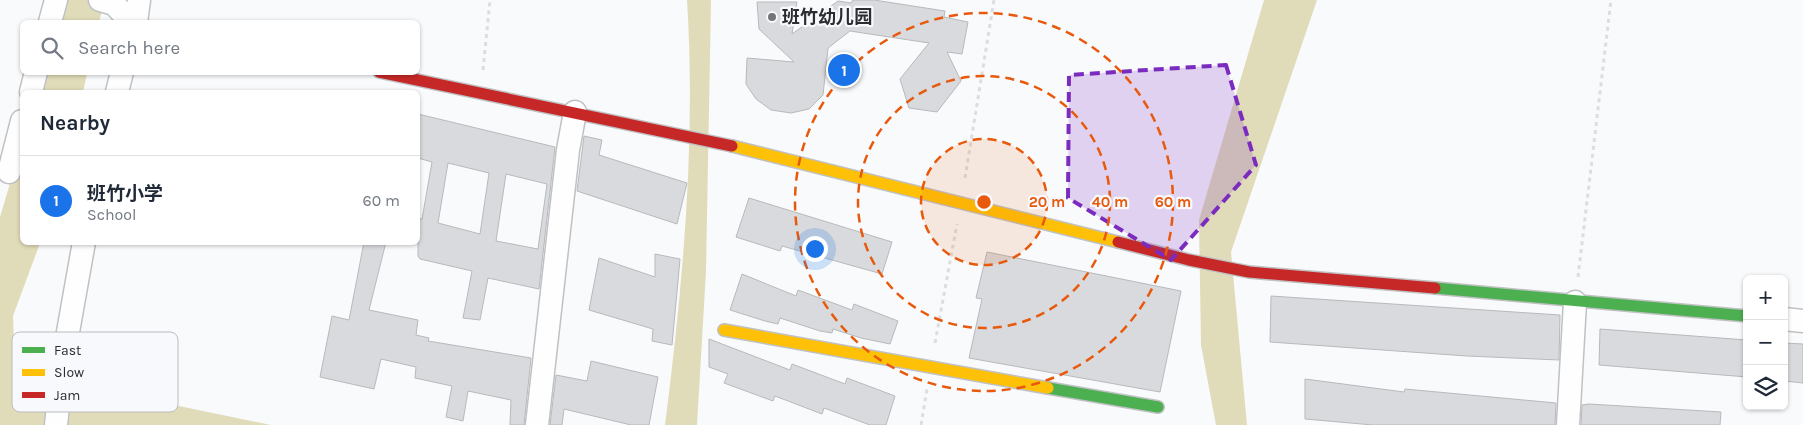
<!DOCTYPE html>
<html lang="en">
<head>
<meta charset="utf-8">
<style>
  body { margin:0; font-family:Karla,"Noto Sans SC",sans-serif; background:#f2f2f3; color:#1f2937 }
  .controls { position:absolute; right:15px; bottom:15px; display:grid; overflow:hidden; border-radius:8px; box-shadow:0 1px 4px #0004 }
  .controls button { width:45px; height:45px; display:grid; place-items:center; padding:0; border:0; border-bottom:1px solid #e0e1e3; background:#fff; color:#1f2937; font:25px sans-serif }
  .you { position:absolute; left:814px; top:248px; width:18px; height:18px; margin:-12px; border:4px solid #fff; border-radius:50%; background:#1a73e8; box-shadow:0 0 0 8px #1a73e833 }
  .badge { display:grid; place-items:center; width:32px; height:32px; border-radius:50%; background:#1a73e8; color:#fff; font-size:16px; font-weight:700 }
  .pin { position:absolute; translate:-50% -50%; border:2px solid #fff; box-shadow:0 1px 5px #0006 }
  .list { margin:0; padding:0; list-style:none }
  h2 { display:flex; justify-content:space-between; align-items:center; height:65px; margin:0; padding:0 20px; font-size:21px }
  h2 small { font-size:16px; font-weight:400; color:#747a83 }
  .list li { display:grid; grid-template-columns:32px 1fr auto; gap:15px; align-items:center; box-sizing:border-box; height:90px; padding:0 20px; border-top:1px solid #e0e1e3 }
  .list b { display:block; font-size:19px; white-space:nowrap }
  .list p { margin:0; font-size:16px; white-space:nowrap; color:#747a83 }
  .list em { font-size:16px; font-style:normal; color:#747a83 }
  .icon { flex:none; width:28px; height:28px; fill:none; stroke:currentColor; stroke-width:2; stroke-linecap:round; stroke-linejoin:round }
  .map { position:relative; flex:none; width:1803px; height:425px; overflow:hidden }
  .search { position:absolute; background:#fff; box-shadow:0 1px 4px #0004; left:20px; top:20px; width:400px; height:55px; display:flex; align-items:center; gap:12px; box-sizing:border-box; padding:0 18px; border-radius:8px; color:#747a83; font-size:19px }
  .panel { position:absolute; background:#fff; box-shadow:0 1px 4px #0004; left:20px; top:90px; width:400px; height:155px; border-radius:8px }
  .map>svg:first-child { display:block }
</style>
</head>
<body>
<div class="map">
<svg width="1803" height="425" viewBox="0 0 1803 425">
  <rect width="100%" height="100%" fill="#f8fafc"/>
  <path fill="#e0dcb9" d="M64 0H105L99 22H58Z
    M687 0H711L706 271 697 425H665C683 284 696 142 687 0Z
    M1264 0H1317L1231 252 1247 425H1216L1201 345 1199 220Z
    M44 73H87L83 92H38Z
    M22 143V242L40 243 13 316 15 372 271 425H0V217Z"/>
  <path fill="#d8dadd" stroke="#b7b9bb" fill-rule="evenodd" d="M853 0H874L945 11 944 17 968 22 962 54 947 52 961 81 937 112 909 108 900 79 929 43 850 31 828 48 823 95 809 109 791 113 771 110 756 99 746 84 747 58 794 62 759 29 757 2H797L792 34 838 1 851 3Z
    M418 114 555 147 539 289 488 278 480 320 463 318 472 271 420 259 418 256V218L422 219 432 162 418 158ZM448 163 489 173 480 234 438 223ZM506 174 547 184 538 249 496 241Z
    M584 136 602 140 599 155 687 183 677 224 577 191Z
    M749 198 892 242 882 274 782 246 780 251 736 237Z
    M364 242H386L369 310 418 320 416 335 429 338 428 341 531 358 524 425H510L511 400 468 391 463 421 446 417 452 386 415 378 416 367 381 359 374 389 320 377 332 316 349 320Z
    M987 252 1181 291 1160 392 969 358 982 299 976 298Z
    M655 254 680 259 672 345 652 341 653 329 589 310 599 258 655 277Z
    M742 274 796 296 798 290 852 310 854 304 898 321 890 344 861 338 833 329 832 333 820 331 780 318 778 324 765 321 730 310Z
    M1271 296 1560 315 1559 360 1467 356 1270 342Z
    M1600 329 1747 340V377L1599 365Z
    M709 339 790 370 792 364 845 384 847 378 895 396 886 425H870L824 408 822 414 775 396 773 401 724 383 728 374 709 367Z
    M1784 343 1803 344V383L1784 381Z
    M591 361 658 377 649 425H631L564 409 562 425H550L556 375 587 381Z
    M1305 379 1404 392 1405 389 1556 403 1555 425H1373L1305 419Z
    M1589 404 1721 412 1720 425H1581L1582 405Z"/>
  <g fill="none" stroke-linecap="round" stroke-linejoin="round">
    <defs>
      <path id="street" d="M100 0 114 4 129 20 137 22
        M50 22 56 0
        M136 22 139 0
        M31 92 36 72
        M117 92 122 72
        M9 172 22 121
        M1784 319 1803 321
        M56 425 63 360 84 242
        M537 425 568 150 575 112
        M1568 425 1575 302"/>
      <path id="fast" d="M1435 288 1747 316
        M1048 388 1158 407"/>
      <path id="slow" d="M732 146 1118 242
        M724 330 1048 388"/>
      <path id="jam" d="M379 72 732 146
        M1118 242 1189 260 1249 272 1435 288"/>
    </defs>
    <use href="#street" stroke="#bfc1c3" stroke-width="25"/>
    <use href="#fast" stroke="#bfc1c3" stroke-width="14"/>
    <use href="#slow" stroke="#bfc1c3" stroke-width="14"/>
    <use href="#jam" stroke="#bfc1c3" stroke-width="14"/>
    <path stroke="#ddddde" stroke-width="3" stroke-dasharray="4 4" stroke-linecap="butt" d="M483 70 490 0
      M965 178 994 0
      M1578 277 1611 0
      M935 343 957 224
      M921 425 927 389"/>
    <use href="#street" stroke="#fefeff" stroke-width="22"/>
    <use href="#fast" stroke="#4caf50" stroke-width="11"/>
    <use href="#slow" stroke="#ffc107" stroke-width="11"/>
    <use href="#jam" stroke="#c62828" stroke-width="11"/>
  </g>
  <path fill="#7b2cbf" fill-opacity="0.2" stroke="#7b2cbf" stroke-width="4" stroke-dasharray="10 6" stroke-linejoin="round" d="M1226 65 1256 165 1171 260 1068 198 1069 75Z"/>
  <circle cx="984" cy="202" r="63" fill="#e8590c" fill-opacity=".12"/>
  <g fill="none" stroke="#e8590c" stroke-width="2.5" stroke-dasharray="9 6">
    <circle cx="984" cy="202" r="63"/>
    <circle cx="984" cy="202" r="126"/>
    <circle cx="984" cy="202" r="189"/>
  </g>
  <circle fill="#737578" stroke="#f7f9fd" stroke-width="2" cx="772" cy="17" r="5"/>
  <g text-anchor="middle" dominant-baseline="central" stroke-width="4.5" stroke-linejoin="round" paint-order="stroke">
    <g font-size="18" font-weight="bold" fill="#2b2d31" stroke="#f7f9fd" text-anchor="start">
      <text x="782" y="17">班竹幼儿园</text>
    </g>
  </g>
  <rect x="12" y="332" width="166" height="80" rx="8" fill="#f7f9fd" stroke="#babcc0" stroke-width="1"/>
  <rect x="22" y="347" width="23" height="6" fill="#4caf50"/>
  <rect x="22" y="369" width="23" height="7" fill="#ffc107"/>
  <rect x="22" y="392" width="23" height="6" fill="#c62828"/>
  <g font-size="14" fill="#2b2d31">
    <text x="54" y="355">Fast</text>
    <text x="54" y="377">Slow</text>
    <text x="54" y="400">Jam</text>
  </g>
  <circle cx="984" cy="202" r="8" fill="#e8590c" stroke="#f7f9fd" stroke-width="2.5"/>
  <g font-size="15" text-anchor="middle" font-weight="bold" fill="#e8590c" stroke="#f7f9fd" stroke-width="4.5" stroke-linejoin="round" paint-order="stroke">
    <text x="1047" y="207">20 m</text>
    <text x="1110" y="207">40 m</text>
    <text x="1173" y="207">60 m</text>
  </g>
</svg>
<div class="controls">
<button>+</button>
<button>−</button>
<button><svg class="icon" aria-label="layers" viewBox="0 0 24 24"><path d="M12 4l9 5-9 5-9-5zM3 14l9 5 9-5"/></svg></button>
</div>
<div class="you"></div>
<div class="pin badge" style="left:844px;top:70px">1</div>
<div class="search"><svg class="icon" aria-label="search" viewBox="0 0 24 24"><circle cx="10" cy="10" r="6"/><path d="M15 15l6 6"/></svg>Search here</div>
<section class="panel">
<h2>Nearby<small></small></h2>
<ul class="list">
<li><span class="badge">1</span><div><b>班竹小学</b><p>School</p></div><em>60 m</em></li>
</ul>
</section>
</div>
</body>
</html>
